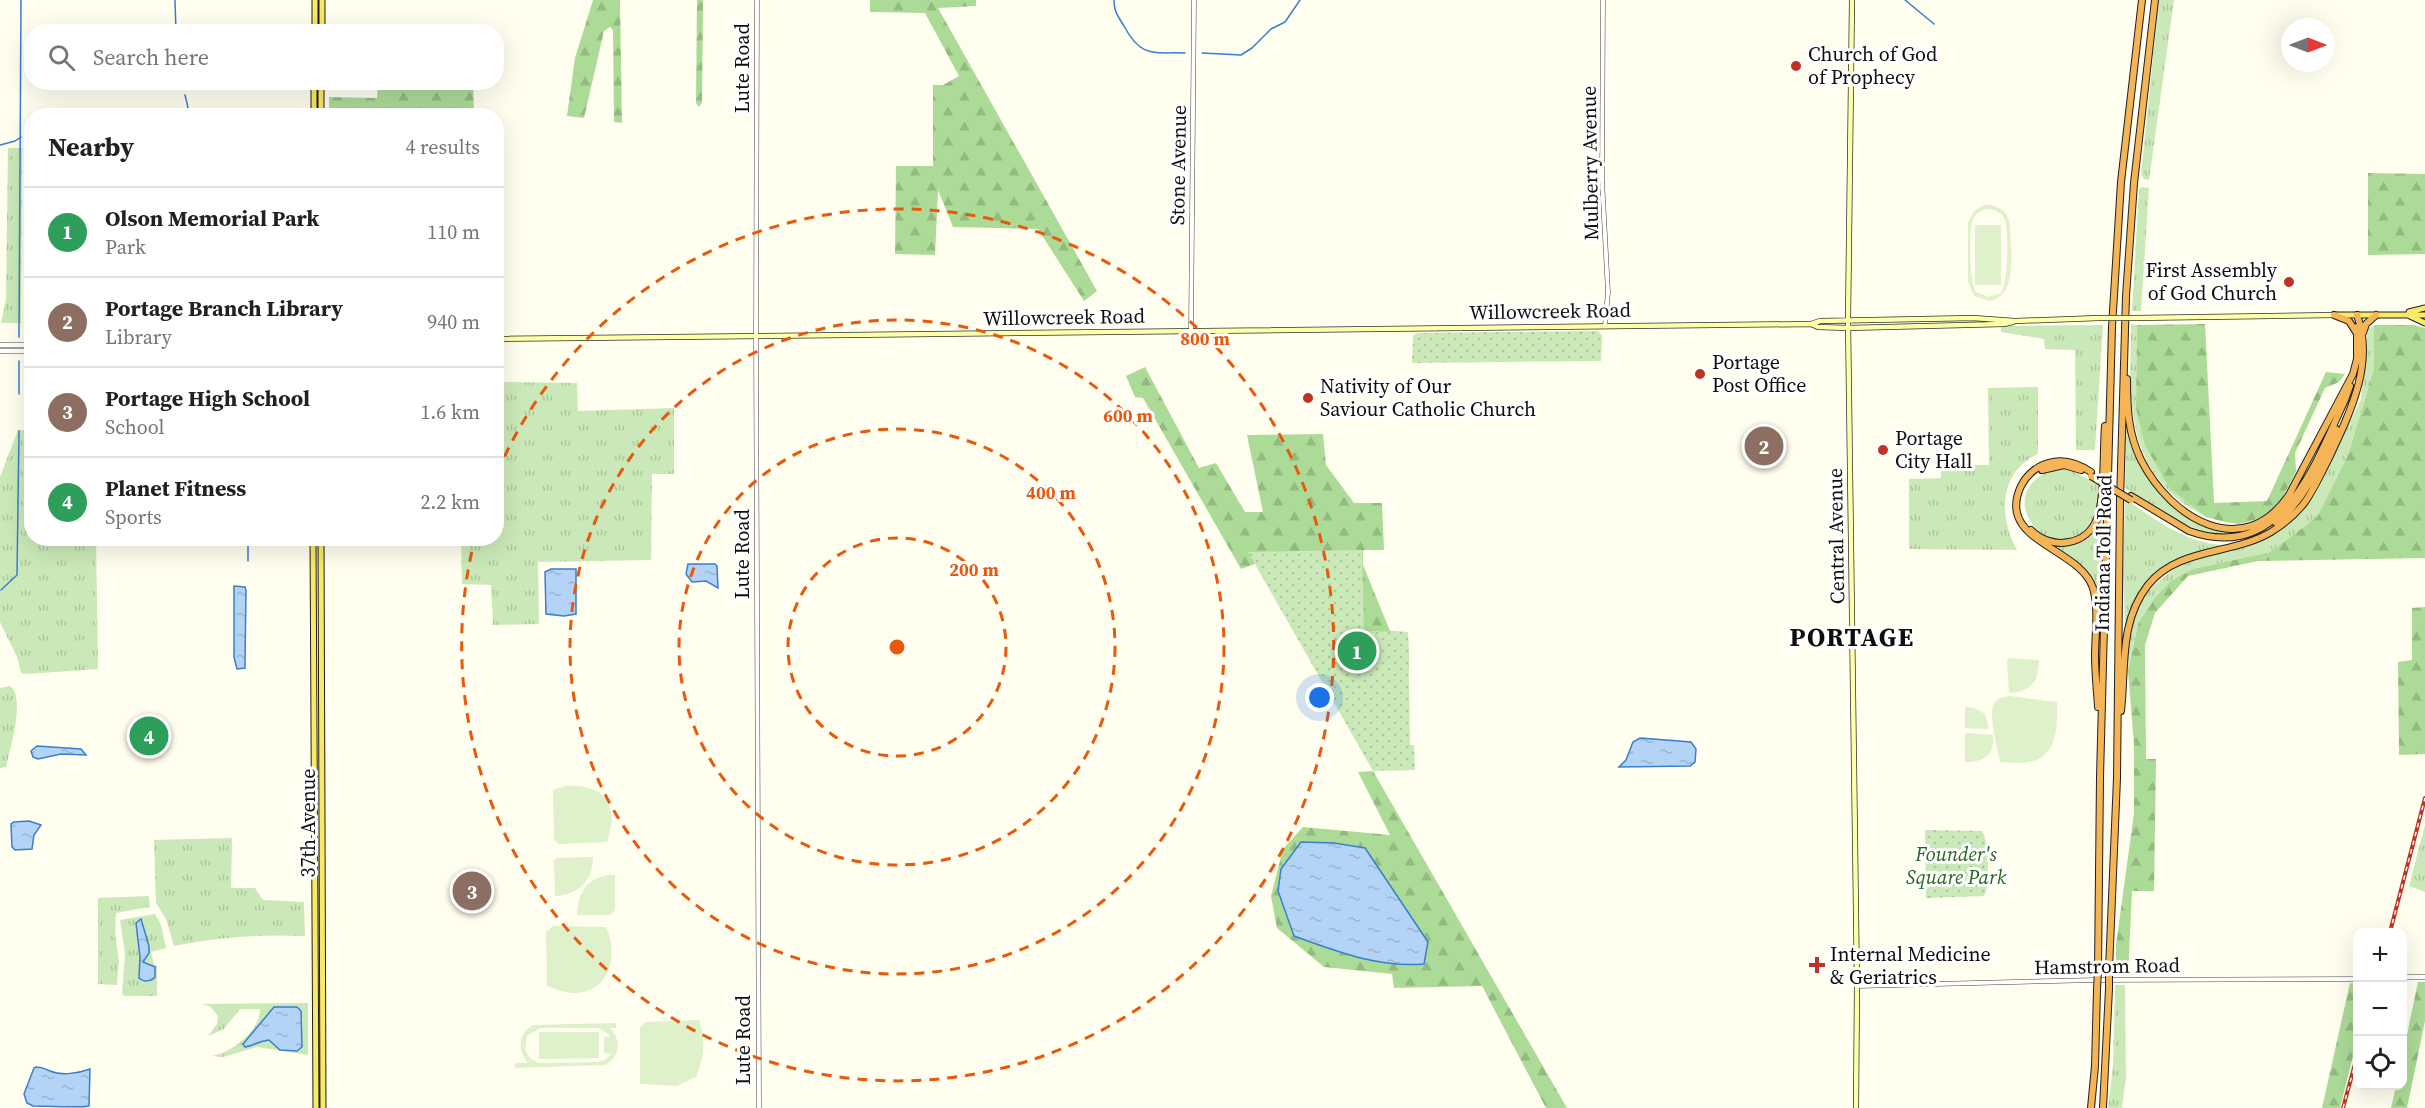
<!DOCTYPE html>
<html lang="en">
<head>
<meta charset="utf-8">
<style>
  body { margin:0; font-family:"Source Serif 4",serif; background:#f2f2f2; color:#202124 }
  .controls { position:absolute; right:18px; bottom:18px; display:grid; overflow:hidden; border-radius:12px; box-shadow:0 6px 24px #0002 }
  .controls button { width:54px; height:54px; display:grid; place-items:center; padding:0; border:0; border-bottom:2px solid #e0e0e0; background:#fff; color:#202124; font:30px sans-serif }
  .compass { position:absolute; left:2281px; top:18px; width:54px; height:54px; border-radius:50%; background:#fff; box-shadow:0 6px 24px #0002; rotate:90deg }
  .you { position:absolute; left:1320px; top:698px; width:21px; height:21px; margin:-15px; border:4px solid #fff; border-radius:50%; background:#1a73e8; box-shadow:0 0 0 9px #1a73e833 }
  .badge { display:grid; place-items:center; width:39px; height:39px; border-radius:50%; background:#bf3325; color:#fff; font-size:20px; font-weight:700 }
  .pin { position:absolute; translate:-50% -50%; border:3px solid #fff; box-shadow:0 2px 6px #0006 }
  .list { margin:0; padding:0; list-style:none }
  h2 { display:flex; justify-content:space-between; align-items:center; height:78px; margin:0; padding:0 24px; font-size:26px }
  h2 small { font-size:20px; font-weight:400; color:#757577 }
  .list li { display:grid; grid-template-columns:39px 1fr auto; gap:18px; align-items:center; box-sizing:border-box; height:90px; padding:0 24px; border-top:2px solid #e0e0e0 }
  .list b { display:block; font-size:22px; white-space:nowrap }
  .list p { margin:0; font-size:20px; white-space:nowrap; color:#757577 }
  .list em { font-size:20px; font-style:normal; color:#757577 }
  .icon { flex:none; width:33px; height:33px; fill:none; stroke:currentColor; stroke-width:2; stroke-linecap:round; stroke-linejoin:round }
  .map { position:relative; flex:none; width:2425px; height:1108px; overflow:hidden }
  .search { position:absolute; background:#fff; box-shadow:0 6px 24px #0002; left:24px; top:24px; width:480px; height:66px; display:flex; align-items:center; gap:15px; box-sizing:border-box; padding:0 21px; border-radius:24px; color:#757577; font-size:22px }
  .panel { position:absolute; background:#fff; box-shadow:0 6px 24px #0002; left:24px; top:108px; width:480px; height:438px; border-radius:24px }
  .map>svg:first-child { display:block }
</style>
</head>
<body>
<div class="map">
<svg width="2425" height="1108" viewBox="0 0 2425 1108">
  <defs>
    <pattern id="grass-tufts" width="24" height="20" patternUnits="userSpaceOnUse" patternTransform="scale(1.5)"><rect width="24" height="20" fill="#cbe9b8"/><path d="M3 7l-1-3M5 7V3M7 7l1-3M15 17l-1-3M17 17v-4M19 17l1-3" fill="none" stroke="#adc79d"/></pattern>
    <pattern id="forest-firs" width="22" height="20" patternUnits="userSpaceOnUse" patternTransform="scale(1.5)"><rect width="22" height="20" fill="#acda97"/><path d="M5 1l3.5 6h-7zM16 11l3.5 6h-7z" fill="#93ba81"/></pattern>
    <pattern id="park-dots" width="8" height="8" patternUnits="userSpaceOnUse" patternTransform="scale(1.5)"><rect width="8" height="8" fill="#cbe9b8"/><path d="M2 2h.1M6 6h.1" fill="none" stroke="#adc79d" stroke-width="1.8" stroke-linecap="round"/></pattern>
    <pattern id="water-ripples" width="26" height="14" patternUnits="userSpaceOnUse" patternTransform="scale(1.5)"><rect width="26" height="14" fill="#b3d4f6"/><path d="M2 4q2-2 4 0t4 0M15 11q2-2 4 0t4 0" fill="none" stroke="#99b5d2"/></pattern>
  </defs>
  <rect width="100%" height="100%" fill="#fffeef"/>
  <path fill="url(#grass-tufts)" d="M2159 0H2174L2149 180 2144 179 2141 174Z
    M8 148H22L21 323H1L6 299Z
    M2142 187 2149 188 2141 311H2132L2139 189Z
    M2131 324 2137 325 2136 408 2170 489 2206 517C2125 476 2129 404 2131 324Z
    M2103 325 2095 450H2076L2075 350 2045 349 2044 339 2001 332V326Z
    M2374 325V369L2348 455 2317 517 2270 552 2193 569 2138 624 2128 671 2129 640 2133 621 2140 602 2153 586 2173 570 2192 560 2257 543 2278 531 2315 495 2361 399 2368 329Z
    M500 382 577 383 578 411 674 408V474H652L651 560 538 562 539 624 493 625 491 585 462 584 461 539 496 538 497 489 500 488Z
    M2038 387V454C1999 472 1998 516 2017 550L1909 549V479L1941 478V465H1989L1988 388Z
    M2126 420C2142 475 2174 530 2238 531 2210 548 2149 503 2125 488Z
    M18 430H27V517L31 518 32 538 96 539 98 669 27 674 21 673 17 657 0 622V477Z
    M2054 469H2068L2098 484C2098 495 2099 510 2093 521 2061 578 1982 496 2054 469Z
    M2125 499C2155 519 2184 542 2221 545 2168 562 2143 570 2125 627L2123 575Z
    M2102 509 2101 607 2098 623C2096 577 2093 572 2053 547L2054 544 2085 538Z
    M10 686C26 697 10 749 6 767L0 768V688Z
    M2425 825V892L2409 886Z
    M232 838 231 888H255L263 900 304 902 305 936C260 934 218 937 174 946L166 919 156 903 154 840Z
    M149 896 150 907 116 913 115 934 119 961 117 985 98 984V898Z
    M155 914 161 925 166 948 151 952 154 964 157 966V996H124L122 993 125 954 120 920Z
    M2115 985H2125L2126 1077 2122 1108H2108L2113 1065Z
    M308 1003V1055L257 1047 223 1057 212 1056C233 1052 260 1031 260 1009H240L224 1029 208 1036 217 1024 218 1016 210 1006 201 1004Z"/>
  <path fill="url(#forest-firs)" d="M593 0H620L622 123 614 122 613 30 610 27 604 31 584 118 567 116 575 58Z
    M697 0H703L702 102 699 107 696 103Z
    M870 0H976V6L938 8 1097 291 1084 301 1038 229 953 227 938 190 935 255 895 254 896 166H933V85H943L959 76 925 13 870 12Z
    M378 83H473L474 115H329V97L377 98Z
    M2368 173 2425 174V254L2368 255Z
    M2205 324 2214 503 2267 501 2326 372 2345 374 2339 382 2325 388 2295 453 2296 472 2279 504 2265 516 2251 521 2239 524 2225 522 2206 517 2170 489 2145 445 2136 408 2137 325Z
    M2374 325H2414L2425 328V558L2258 561 2188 576 2155 613 2145 645 2146 759H2156L2154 891H2132L2128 976 2116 975V945L2134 813V744L2128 671 2138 624 2155 598 2171 581 2193 569 2270 552 2317 517 2348 455 2374 369Z
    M1145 367 1199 468 1216 463 1245 512H1263L1247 435 1323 434 1326 465 1354 503H1382L1384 550H1363V565L1390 631 1408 632 1409 670 1263 561 1241 569 1143 398 1135 397 1126 376Z
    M2425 607V754L2399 755 2398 662 2412 660V608Z
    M1373 771 1567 1108H1546L1482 986 1394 988 1392 974 1324 967 1277 928 1271 896 1283 849 1303 827 1390 835 1358 772Z
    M2418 982H2425V1021L2407 1108H2391L2396 1086H2402L2403 1054Z
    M2350 983 2357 984V1040L2340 1108H2322Z"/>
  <path fill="url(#park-dots)" d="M1597 331 1602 335 1601 361 1412 363 1413 336 1417 333Z
    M1362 550 1364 631 1408 632 1410 745H1414L1415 770 1373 771 1248 552Z
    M1925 830 1982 831C1989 840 1990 888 1984 896L1926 898Z"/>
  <path fill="#def1ca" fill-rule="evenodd" d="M1984 205C1999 204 2008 211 2010 225 2010 248 2019 297 1989 301L1974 296 1968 281V223L1974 211ZM1985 209C1992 209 1998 210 2003 216 2010 226 2008 283 2001 293L1988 297 1976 292C1969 282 1969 234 1972 222 1974 215 1979 212 1985 209Z
    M1975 225H2001V285H1975Z
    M2009 658 2039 660C2039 682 2031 692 2009 693L2007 662Z
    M2009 696 2057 702C2057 725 2059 756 2029 762 2021 764 2009 762 2000 762 1998 749 1986 710 1996 701 1999 698 2005 697 2009 696Z
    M1965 707 1975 708 1985 714 1989 729 1965 728Z
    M1967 733 1993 735C1995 755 1984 762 1965 762V735Z
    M565 786C605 784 620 804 607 842L558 844 554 838 553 790Z
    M593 857C593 881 578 895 555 896L554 860 557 858Z
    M608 875H615V910L610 915H577C578 893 586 879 608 875Z
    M553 926 606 927C619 954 610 992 575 993 565 993 556 989 547 986L546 932Z
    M699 1020C706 1040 704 1057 696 1077L677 1086 640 1084V1027L646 1022Z
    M616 1023V1028H610C622 1041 620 1057 605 1065L515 1068V1063H528C517 1050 518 1034 533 1025ZM599 1028 611 1036 604 1037V1053L611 1054 605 1060 598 1062 539 1063 531 1059 525 1050 527 1036 540 1028Z
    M539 1032H599V1058L539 1059Z"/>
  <path fill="url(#water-ripples)" stroke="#3a7ece" stroke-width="1.5" d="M688 564H715L717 566 718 588 706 581 692 582 686 574Z
    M551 569H576V614L564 616 546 614 545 572Z
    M234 586 245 587 246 590 245 663V668L237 669 234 657Z
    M1640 738 1691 742 1696 749 1695 762 1690 766 1619 767 1626 760 1633 742Z
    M37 746 81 749 86 755 61 754 38 759 33 757 31 751Z
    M29 821 41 825 34 835 32 849 15 850 12 847 11 824 14 822Z
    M1301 842 1334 843 1365 848 1428 942 1424 964C1378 968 1336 951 1294 936L1278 891 1281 869Z
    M141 919 149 946V953L143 962 155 967V977C151 982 143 982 139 978L140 957 136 923Z
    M274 1007H297L301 1011 302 1047 297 1051 280 1050 269 1040C258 1041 254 1046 245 1047L243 1044Z
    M36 1067C43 1067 45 1069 50 1071 62 1076 79 1073 90 1069L89 1106C83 1108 43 1106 33 1106L27 1103 24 1094 34 1068Z"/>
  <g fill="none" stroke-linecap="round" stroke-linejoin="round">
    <path stroke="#3a7ece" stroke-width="1.5" d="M175 0 176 32
      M1114 0C1114 12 1118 16 1124 26 1141 58 1153 52 1185 53
      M1905 0 1934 24
      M1202 53 1241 55 1252 48 1271 29 1285 22 1300 0
      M185 95 190 116
      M0 145 15 141 21 137
      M19 337 21 0
      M19 361V394
      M248 538V561
      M1 590 17 575 19 431"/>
    <defs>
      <path id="tertiary" d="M757 0 756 336 759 1108
        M1603 0 1602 180 1608 292 1605 326
        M1191 331 1194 0
        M0 345H32
        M0 351H32
        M2402 977H2425
        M1857 986 2096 980 2358 979"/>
      <path id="secondary" d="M1852 0 1848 321 1857 986 1856 1108
        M2136 318 2334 315
        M1811 324 1818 327 1848 328 2004 324 2013 322
        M496 339 1811 324 1820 321 1973 318 2015 321 2099 318"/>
      <path id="primary" d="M315 32V0
        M322 32V0
        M314 116V82
        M321 116V82
        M2409 312 2425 308
        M2336 315H2425
        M2410 316 2425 323
        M313 538 316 1108
        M321 538 323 1108"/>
      <path id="motorway" d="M2334 315 2349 321 2356 332
        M2363 333 2366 324 2376 315
        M2127 379C2127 407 2128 434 2141 460 2171 519 2243 562 2289 495L2353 374 2357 359V327
        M2042 470 2064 465 2081 470
        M2091 472C2079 464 2067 459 2053 462 2039 464 2027 474 2021 486 1995 542 2080 547 2093 588 2099 609 2095 635 2095 656 2095 673 2097 690 2098 707
        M2131 496 2189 531C2282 564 2314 466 2345 400L2350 386
        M2276 523C2306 499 2320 464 2336 429
        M2031 530C2041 540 2055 545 2069 542 2082 540 2092 531 2097 519 2105 498 2103 451 2105 426
        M2121 711C2126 667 2119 622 2148 585 2178 547 2233 555 2271 532 2284 524 2296 514 2305 502 2315 488 2321 473 2329 458 2349 415 2375 364 2357 315
        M2098 969 2100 777 2112 327 2121 182 2142 0
        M2109 969 2117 778 2120 501 2126 296 2134 183 2155 0
        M2091 1108 2095 1066 2097 990
        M2103 1108 2109 989"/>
    </defs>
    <use href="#tertiary" stroke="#414141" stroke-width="5"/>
    <use href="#secondary" stroke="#303030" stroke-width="6"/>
    <use href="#primary" stroke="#1f1f1f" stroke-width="7"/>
    <use href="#motorway" stroke="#1f1f1f" stroke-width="8"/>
    <use href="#tertiary" stroke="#fff" stroke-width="4"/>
    <use href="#secondary" stroke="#fdffaa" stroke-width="4.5"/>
    <use href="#primary" stroke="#f9e965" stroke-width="5"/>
    <use href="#motorway" stroke="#f5b557" stroke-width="6"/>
    <defs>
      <path id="rail" d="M2390 932 2425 798
        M2343 1108 2358 1053"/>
    </defs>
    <use href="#rail" stroke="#bf3325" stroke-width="4"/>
    <use href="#rail" stroke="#fff" stroke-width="1.5" stroke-dasharray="4.5" stroke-linecap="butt"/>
    <defs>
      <path id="secondary-bridge" d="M2099 318H2136"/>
      <path id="motorway-bridge" d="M2091 476 2131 500
        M2109 989V969
        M2097 990 2098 969"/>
    </defs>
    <use href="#secondary-bridge" stroke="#303030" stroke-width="6" stroke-linecap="butt"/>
    <use href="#motorway-bridge" stroke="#1f1f1f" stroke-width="8" stroke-linecap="butt"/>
    <use href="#secondary-bridge" stroke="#fdffaa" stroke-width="4.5"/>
    <use href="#motorway-bridge" stroke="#f5b557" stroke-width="6"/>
  </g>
  <g fill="none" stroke="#e8590c" stroke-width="3" stroke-dasharray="10 8">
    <circle cx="897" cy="647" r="109"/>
    <circle cx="897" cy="647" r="218"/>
    <circle cx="897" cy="647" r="327"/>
    <path d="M497 473A436 436 0 1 1 474 542"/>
  </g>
  <g fill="#bf3325" stroke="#fff" stroke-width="2">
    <circle cx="1796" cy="66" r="6"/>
    <circle cx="2289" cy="282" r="6"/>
    <circle cx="1700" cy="374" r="6"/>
    <circle cx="1308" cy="398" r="6"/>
    <circle cx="1883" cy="450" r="6"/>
    <path d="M1814 956h6v6h6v6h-6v6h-6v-6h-6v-6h6z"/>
  </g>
  <g text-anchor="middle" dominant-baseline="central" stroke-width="6" stroke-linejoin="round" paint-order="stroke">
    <g font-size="20" fill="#0e0e0e" stroke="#fff" text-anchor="start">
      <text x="1808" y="54">Church of God<tspan x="1808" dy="23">of Prophecy</tspan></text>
      <text x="2277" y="270" text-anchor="end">First Assembly<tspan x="2277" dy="23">of God Church</tspan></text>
      <text x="1712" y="362">Portage<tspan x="1712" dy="23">Post Office</tspan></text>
      <text x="1320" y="386">Nativity of Our<tspan x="1320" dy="23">Saviour Catholic Church</tspan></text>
      <text x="1895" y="438">Portage<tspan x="1895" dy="23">City Hall</tspan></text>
      <text x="1830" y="954">Internal Medicine<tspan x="1830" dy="23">&amp; Geriatrics</tspan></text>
    </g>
    <g font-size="20" fill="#0e0e0e" stroke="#fff">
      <text transform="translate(742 68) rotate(-90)">Lute Road</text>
      <text transform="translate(1590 163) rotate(-91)">Mulberry Avenue</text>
      <text transform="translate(1178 165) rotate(-89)">Stone Avenue</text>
      <text transform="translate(1550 311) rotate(-1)">Willowcreek Road</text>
      <text transform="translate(1064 317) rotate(-1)">Willowcreek Road</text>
      <text transform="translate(1836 536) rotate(-91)">Central Avenue</text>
      <text transform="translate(2103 553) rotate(-89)">Indiana Toll Road</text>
      <text transform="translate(742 554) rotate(-90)">Lute Road</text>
      <text transform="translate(308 823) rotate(-90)">37th Avenue</text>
      <text transform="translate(2107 966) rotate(-1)">Hamstrom Road</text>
      <text transform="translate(743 1040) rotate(-90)">Lute Road</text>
    </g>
    <g font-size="20" font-style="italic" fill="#23661e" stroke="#fff">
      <text x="1956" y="854">Founder's<tspan x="1956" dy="23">Square Park</tspan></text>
    </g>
    <g font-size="26" font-weight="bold" letter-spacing="1.5" fill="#0e0e0e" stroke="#fff">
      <text x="1852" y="637">PORTAGE</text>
    </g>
  </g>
  <circle cx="897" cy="647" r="9" fill="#e8590c" stroke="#fff" stroke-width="3"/>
  <g font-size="18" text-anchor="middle" font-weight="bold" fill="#e8590c" stroke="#fff" stroke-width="6" stroke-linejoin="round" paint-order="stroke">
    <text x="1205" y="345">800 m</text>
    <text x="1128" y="422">600 m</text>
    <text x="1051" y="499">400 m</text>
    <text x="974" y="576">200 m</text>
  </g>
</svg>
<div class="controls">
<button>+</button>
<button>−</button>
<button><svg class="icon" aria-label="locate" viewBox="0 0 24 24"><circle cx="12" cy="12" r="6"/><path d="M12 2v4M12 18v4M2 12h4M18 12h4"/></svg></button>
</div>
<svg class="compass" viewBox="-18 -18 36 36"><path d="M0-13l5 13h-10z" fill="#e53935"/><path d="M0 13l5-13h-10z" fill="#757577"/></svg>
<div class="you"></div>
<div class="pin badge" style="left:1357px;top:651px;background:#2e9e5b">1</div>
<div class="pin badge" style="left:1764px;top:446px;background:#8d6e63">2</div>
<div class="pin badge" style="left:472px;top:891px;background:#8d6e63">3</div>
<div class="pin badge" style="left:149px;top:736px;background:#2e9e5b">4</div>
<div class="search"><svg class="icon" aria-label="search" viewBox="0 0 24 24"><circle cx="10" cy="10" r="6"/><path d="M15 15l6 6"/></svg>Search here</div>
<section class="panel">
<h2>Nearby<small>4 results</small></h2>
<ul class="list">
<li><span class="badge" style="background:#2e9e5b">1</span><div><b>Olson Memorial Park</b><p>Park</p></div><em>110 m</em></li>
<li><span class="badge" style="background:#8d6e63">2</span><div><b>Portage Branch Library</b><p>Library</p></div><em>940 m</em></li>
<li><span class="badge" style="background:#8d6e63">3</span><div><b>Portage High School</b><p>School</p></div><em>1.6 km</em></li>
<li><span class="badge" style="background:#2e9e5b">4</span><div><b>Planet Fitness</b><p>Sports</p></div><em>2.2 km</em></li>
</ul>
</section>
</div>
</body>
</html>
